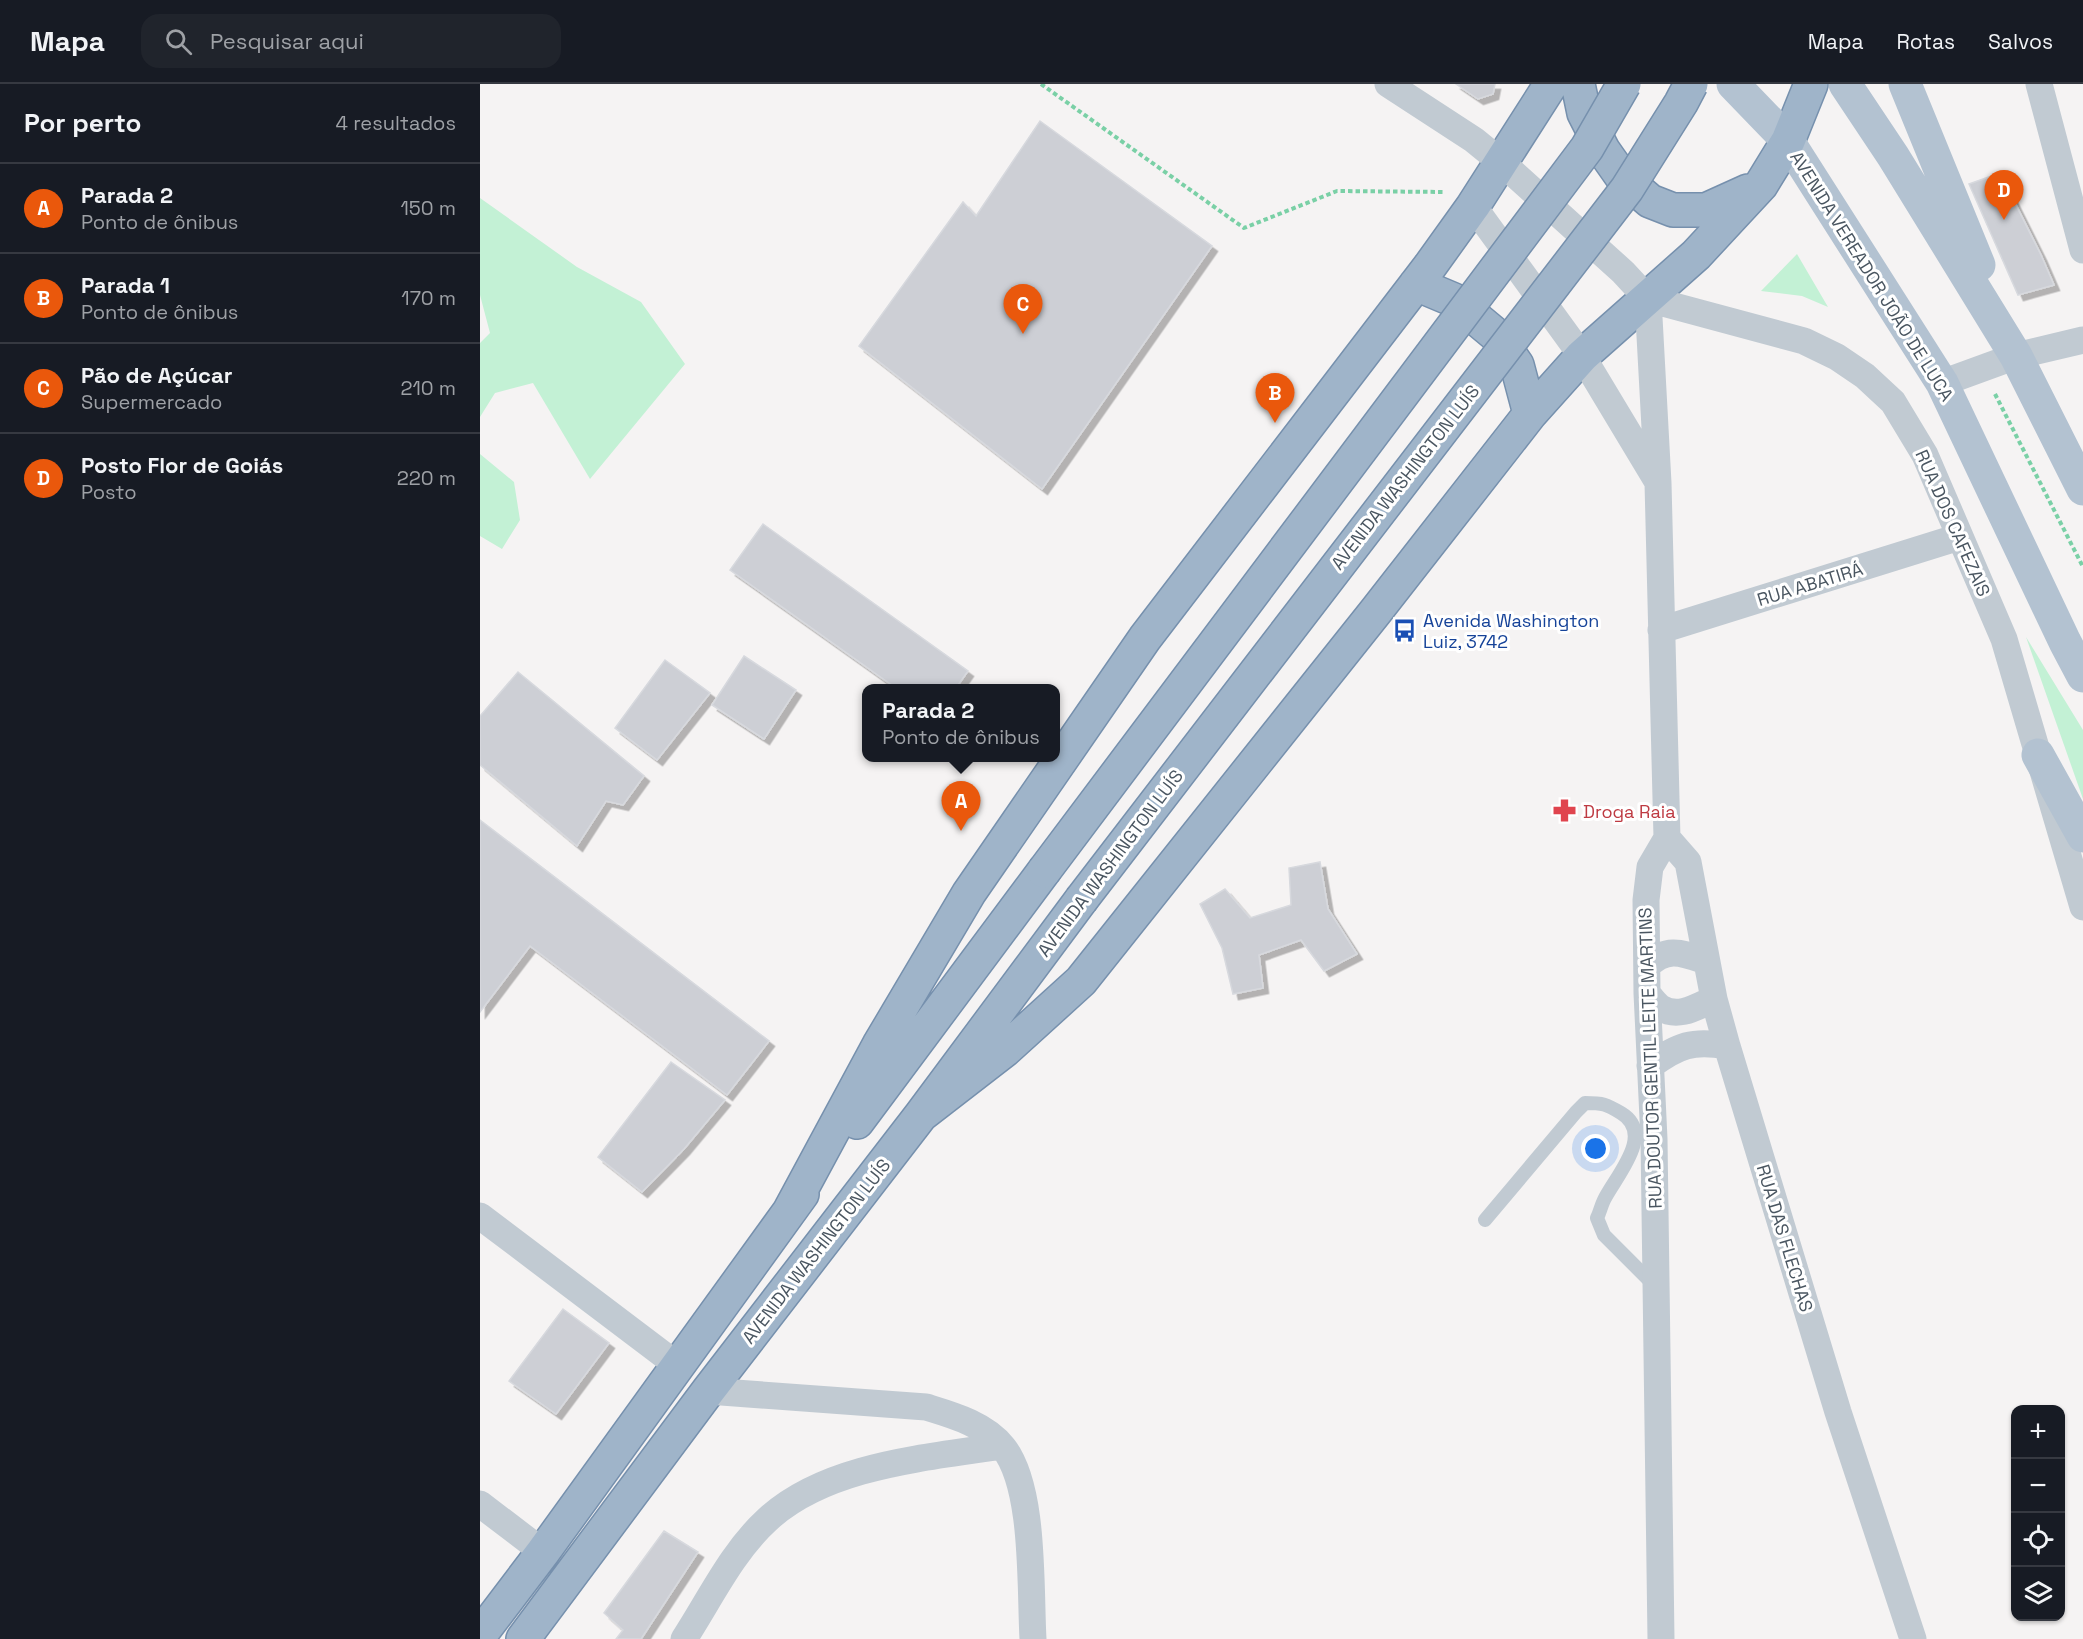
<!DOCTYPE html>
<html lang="pt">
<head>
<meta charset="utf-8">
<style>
  body { margin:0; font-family:"Space Grotesk",sans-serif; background:#20242c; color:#f1f3f6 }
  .controls { position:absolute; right:18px; bottom:18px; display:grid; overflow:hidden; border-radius:12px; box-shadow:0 2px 4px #0004 }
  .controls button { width:54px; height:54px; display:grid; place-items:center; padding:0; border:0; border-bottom:2px solid #363941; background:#171b24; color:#f1f3f6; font:30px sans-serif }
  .you { position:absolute; left:1116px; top:1065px; width:21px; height:21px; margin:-15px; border:4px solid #fff; border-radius:50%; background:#1a73e8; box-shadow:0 0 0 9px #1a73e833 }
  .badge { display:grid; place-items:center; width:39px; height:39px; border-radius:50%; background:#ea580c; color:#fff; font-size:20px; font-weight:700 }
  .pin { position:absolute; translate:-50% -50px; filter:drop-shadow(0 2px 3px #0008) }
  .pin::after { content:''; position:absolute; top:32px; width:21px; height:18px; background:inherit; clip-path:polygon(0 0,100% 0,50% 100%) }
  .popup { position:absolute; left:382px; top:600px; width:198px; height:78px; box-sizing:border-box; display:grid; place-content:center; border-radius:12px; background:#171b24; filter:drop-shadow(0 2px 4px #0005); font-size:20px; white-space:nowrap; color:#9ea1a6 }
  .popup b { font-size:22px; color:#f1f3f6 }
  .popup::after { content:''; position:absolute; left:50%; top:100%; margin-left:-12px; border:12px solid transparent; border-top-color:#171b24 }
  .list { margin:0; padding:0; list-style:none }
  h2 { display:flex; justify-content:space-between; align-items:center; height:78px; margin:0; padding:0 24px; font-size:26px }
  h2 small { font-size:20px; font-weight:400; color:#9ea1a6 }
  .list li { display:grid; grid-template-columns:39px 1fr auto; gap:18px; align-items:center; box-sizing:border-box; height:90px; padding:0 24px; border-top:2px solid #363941 }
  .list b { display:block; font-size:22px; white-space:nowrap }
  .list p { margin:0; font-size:20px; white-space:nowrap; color:#9ea1a6 }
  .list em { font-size:20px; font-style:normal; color:#9ea1a6 }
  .icon { flex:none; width:33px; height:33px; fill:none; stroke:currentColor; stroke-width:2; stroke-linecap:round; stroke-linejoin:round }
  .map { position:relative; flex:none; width:1603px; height:1555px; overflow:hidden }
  header { display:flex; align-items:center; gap:36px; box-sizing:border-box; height:84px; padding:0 30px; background:#171b24; border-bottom:2px solid #363941 }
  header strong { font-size:28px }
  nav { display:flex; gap:33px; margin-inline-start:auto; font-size:21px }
  .search { width:420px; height:54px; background:#20242c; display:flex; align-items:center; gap:15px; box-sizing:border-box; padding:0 21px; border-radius:18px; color:#9ea1a6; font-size:22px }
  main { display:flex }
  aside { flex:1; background:#171b24 }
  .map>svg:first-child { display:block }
</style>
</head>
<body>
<header>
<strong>Mapa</strong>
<div class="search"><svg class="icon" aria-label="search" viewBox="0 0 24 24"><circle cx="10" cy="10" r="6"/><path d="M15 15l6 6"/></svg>Pesquisar aqui</div>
<nav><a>Mapa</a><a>Rotas</a><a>Salvos</a></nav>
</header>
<main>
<aside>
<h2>Por perto<small>4 resultados</small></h2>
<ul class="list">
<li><span class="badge">A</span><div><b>Parada 2</b><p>Ponto de ônibus</p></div><em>150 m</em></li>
<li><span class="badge">B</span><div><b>Parada 1</b><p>Ponto de ônibus</p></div><em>170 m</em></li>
<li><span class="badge">C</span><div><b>Pão de Açúcar</b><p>Supermercado</p></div><em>210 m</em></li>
<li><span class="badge">D</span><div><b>Posto Flor de Goiás</b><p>Posto</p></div><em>220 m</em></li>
</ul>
</aside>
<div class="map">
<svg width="1603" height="1555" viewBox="0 0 1603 1555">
  <defs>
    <filter id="shadow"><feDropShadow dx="5.5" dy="5.5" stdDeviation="0" flood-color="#0004"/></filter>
  </defs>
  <rect width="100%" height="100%" fill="#f5f3f3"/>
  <path fill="#c3f1d5" d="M0 114 97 183 161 218 205 280 110 395 53 299 15 309 0 333V259L10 249 0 211Z
    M1317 170 1348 223 1322 212 1281 207Z
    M0 370 34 398 40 436 22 465 0 452Z
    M1546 553 1603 646V715Z"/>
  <path fill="#cdcfd5" stroke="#d7d9de" stroke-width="1.5" filter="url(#shadow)" d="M976 0H1015L1013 10 998 15Z
    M560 37 732 162 562 405 379 262 483 118 496 132Z
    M1520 89 1561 171 1574 201 1538 211 1489 100Z
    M283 440 488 587 476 604H416L250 486Z
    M264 572 316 606 284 655 232 621Z
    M185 576 230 609 177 676 135 644Z
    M38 588 164 692 143 721 126 717 97 762 0 681V632Z
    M0 736 289 957 247 1011 50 862 0 928Z
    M840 778 848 825 877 870 844 887 821 856 779 871 783 904 753 910 742 864 720 820 745 805 770 834 811 821 809 784Z
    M191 978 245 1016 204 1065 162 1108 118 1073Z
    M83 1225 129 1259 76 1330 29 1297Z
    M184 1447 218 1468 161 1555H136L143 1546 124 1529Z"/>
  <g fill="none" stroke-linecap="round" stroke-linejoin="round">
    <defs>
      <path id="trunk" d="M1098 0 1104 29 1123 66 1142 93 1170 117 1193 126H1226L1268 107
        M936 200 974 216 1016 251 1037 281 1050 330
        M441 1031 525 966 601 897 896 527 1050 330 1102 272 1216 171 1281 101 1308 57 1331 0
        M377 1038 564 787
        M309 1128 399 961 489 809 665 554 950 182 993 122 1071 0
        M0 1551 63 1468 322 1110
        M43 1555 228 1307 441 1031 601 816"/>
    </defs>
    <use href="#trunk" stroke="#7690ad" stroke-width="36"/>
    <path stroke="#7ad0a6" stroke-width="4" stroke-dasharray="4.5 3" stroke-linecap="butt" d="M561 0 764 144 857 107 964 108
      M1515 310 1603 483"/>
    <path stroke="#c1cad2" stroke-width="14" d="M1005 1136 1096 1028 1105 1019C1123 1019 1126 1020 1141 1029 1176 1050 1135 1093 1124 1116 1121 1122 1120 1128 1117 1134L1124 1151 1175 1202"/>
    <path stroke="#c1cad2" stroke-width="27" d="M908 0 994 56 1021 78 1143 188 1168 215 1178 399 1187 754 1170 783 1166 816 1167 909 1174 1055 1181 1555
      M1559 0 1603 166
      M993 122 1102 272 1176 395
      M1168 215 1324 257 1357 273 1385 292 1413 318 1445 371 1524 555 1603 823
      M1462 299 1536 272 1603 256
      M1181 546 1479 453
      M1187 754 1208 778 1234 915 1247 962 1358 1328 1433 1555
      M1167 882C1187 862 1202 869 1226 877
      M1167 909C1171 914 1176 921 1181 924 1199 935 1218 922 1234 915
      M1170 982C1198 961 1213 956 1247 962
      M0 1132 197 1281
      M228 1307 446 1323C472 1331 505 1340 523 1363 555 1403 550 1503 553 1555
      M0 1420 63 1468
      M204 1555C230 1515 252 1468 287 1436 346 1381 446 1374 522 1362"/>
    <path stroke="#b3c2d1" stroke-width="33" d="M1253 0 1308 57 1462 299 1585 558 1603 592
      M1365 0 1413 72 1536 272 1603 405
      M1425 0 1499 181
      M1558 671 1603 752"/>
    <use href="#trunk" stroke="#9fb4c9" stroke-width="33"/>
    <defs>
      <path id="trunk-bridge" d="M564 787 1107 64 1144 0
        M601 816 1147 105 1201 19 1211 0"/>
    </defs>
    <use href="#trunk-bridge" stroke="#7690ad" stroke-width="36" stroke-linecap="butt"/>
    <use href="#trunk-bridge" stroke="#9fb4c9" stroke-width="33"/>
  </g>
  <defs>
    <symbol id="bus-bare" viewBox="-9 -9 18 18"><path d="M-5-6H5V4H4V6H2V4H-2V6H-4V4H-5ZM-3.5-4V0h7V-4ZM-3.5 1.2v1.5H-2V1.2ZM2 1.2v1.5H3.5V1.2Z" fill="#1a4fb4" stroke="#fff" stroke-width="2.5" paint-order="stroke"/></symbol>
    <symbol id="pharmacy-bare" viewBox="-9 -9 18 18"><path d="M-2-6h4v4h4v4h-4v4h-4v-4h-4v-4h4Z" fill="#e0444e" stroke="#fff" stroke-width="2.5" paint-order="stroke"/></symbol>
  </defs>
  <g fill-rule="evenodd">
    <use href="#bus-bare" x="908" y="530" width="33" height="33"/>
    <use href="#pharmacy-bare" x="1068" y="710" width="33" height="33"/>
  </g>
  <g text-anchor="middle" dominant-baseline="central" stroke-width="6" stroke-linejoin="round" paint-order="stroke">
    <g font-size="18" fill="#4a5661" stroke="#fff">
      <text transform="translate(1392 192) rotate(58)">AVENIDA VEREADOR JOÃO DE LUCA</text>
      <text transform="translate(925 393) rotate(-52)">AVENIDA WASHINGTON LUÍS</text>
      <text transform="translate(1473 439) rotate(66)">RUA DOS CAFEZAIS</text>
      <text transform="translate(1330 500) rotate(-17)">RUA ABATIRÁ</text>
      <text transform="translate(630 779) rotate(-53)">AVENIDA WASHINGTON LUÍS</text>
      <text transform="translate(1170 974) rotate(-92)">RUA DOUTOR GENTIL LEITE MARTINS</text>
      <text transform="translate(1305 1154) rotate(73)">RUA DAS FLECHAS</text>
      <text transform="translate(336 1167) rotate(-52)">AVENIDA WASHINGTON LUÍS</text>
    </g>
    <g font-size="18" fill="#164399" stroke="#fff" text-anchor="start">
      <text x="943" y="536">Avenida Washington<tspan x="943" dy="21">Luiz, 3742</tspan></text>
    </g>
    <g font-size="18" fill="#be3a42" stroke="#fff" text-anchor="start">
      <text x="1103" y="727">Droga Raia</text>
    </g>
  </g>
</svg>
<div class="controls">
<button>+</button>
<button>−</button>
<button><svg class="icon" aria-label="locate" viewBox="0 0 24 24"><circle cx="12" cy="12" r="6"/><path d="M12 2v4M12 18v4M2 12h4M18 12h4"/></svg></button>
<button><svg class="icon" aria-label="layers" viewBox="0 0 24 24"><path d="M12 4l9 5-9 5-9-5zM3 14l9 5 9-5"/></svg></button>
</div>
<div class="you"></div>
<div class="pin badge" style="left:481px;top:747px">A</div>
<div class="popup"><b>Parada 2</b>Ponto de ônibus</div>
<div class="pin badge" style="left:795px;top:339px">B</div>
<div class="pin badge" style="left:543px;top:250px">C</div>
<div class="pin badge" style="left:1524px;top:136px">D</div>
</div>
</main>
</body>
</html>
